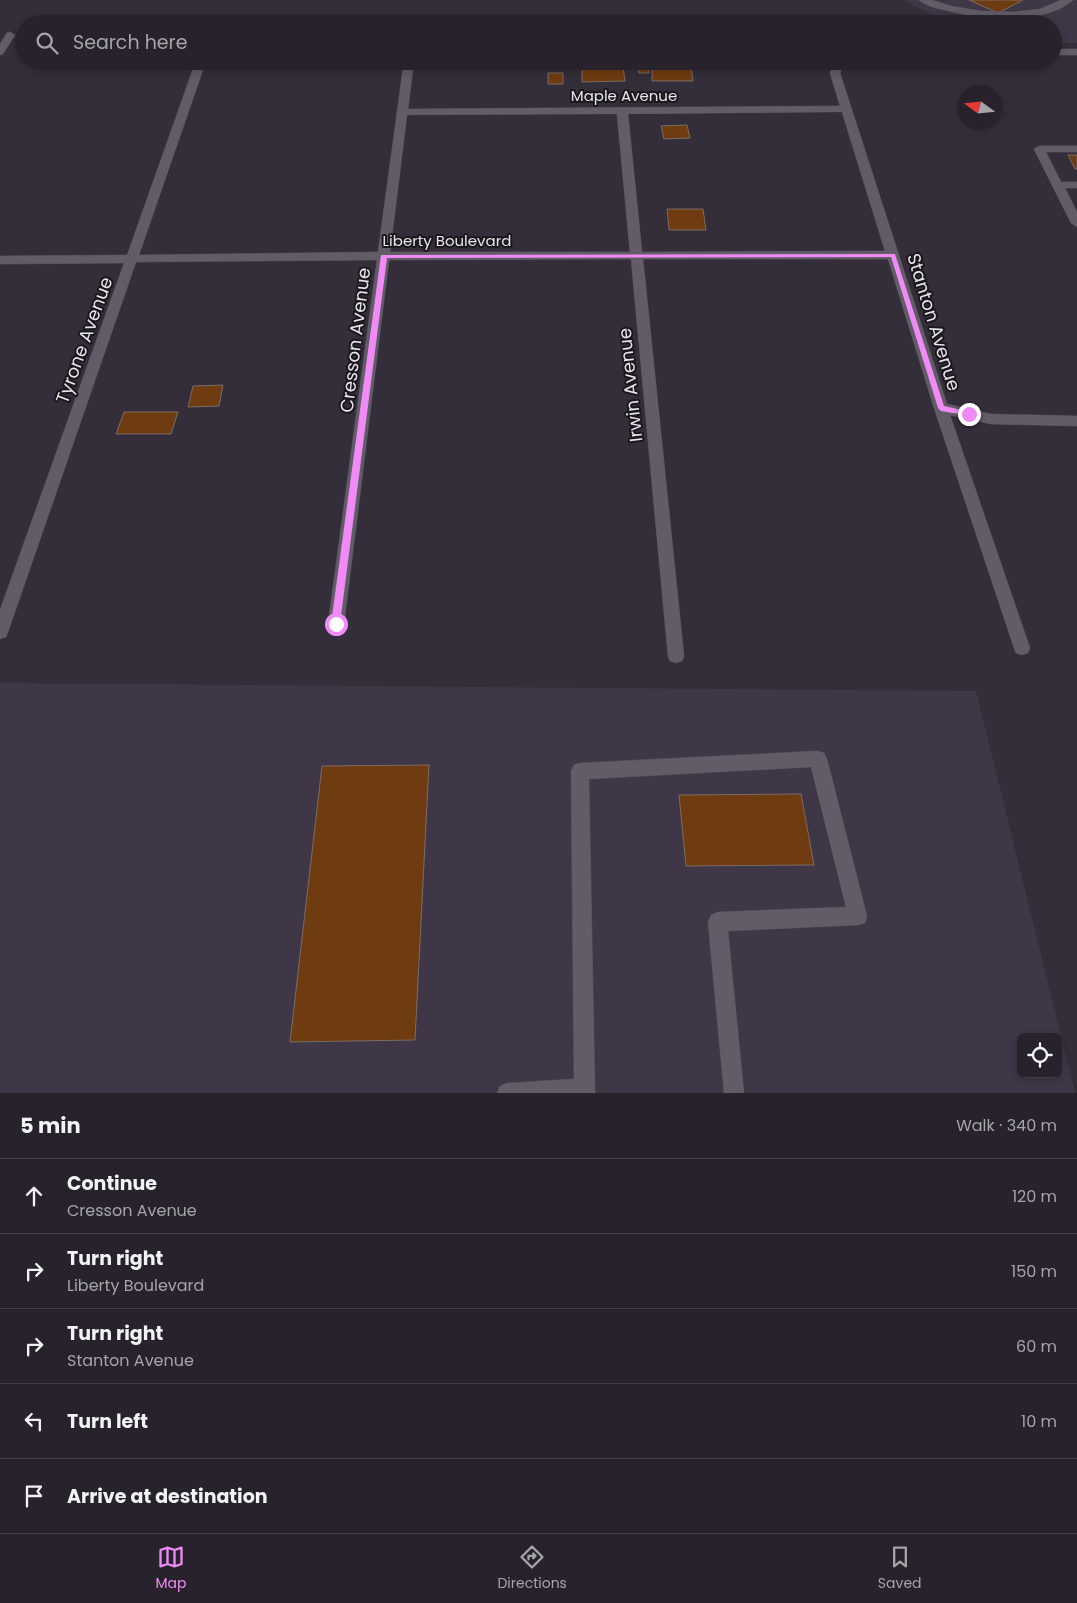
<!DOCTYPE html>
<html lang="en">
<head>
<meta charset="utf-8">
<style>
  body { margin:0; font-family:Poppins,sans-serif; background:#2f2a34; color:#f1f3f6 }
  .controls { position:absolute; right:15px; bottom:15px; display:grid; overflow:hidden; border-radius:8px; box-shadow:0 2px 8px #0003 }
  .controls button { width:45px; height:45px; display:grid; place-items:center; padding:0; border:0; border-bottom:1px solid #433f48; background:#27222c; color:#f1f3f6; font:25px sans-serif }
  .compass { position:absolute; left:957px; top:85px; width:45px; height:45px; border-radius:50%; background:#27222c; box-shadow:0 2px 8px #0003; rotate:285deg }
  .stop { position:absolute; width:15px; height:15px; margin:-11px; border:4px solid #f08bf6; border-radius:50%; background:#fff }
  .stop.end { background:#f08bf6; border-color:#fff; box-shadow:0 1px 5px #0008 }
  .list { margin:0; padding:0; list-style:none }
  h2 { display:flex; justify-content:space-between; align-items:center; height:65px; margin:0; padding:0 20px; font-size:21px }
  h2 small { font-size:16px; font-weight:400; color:#a4a4a9 }
  .list li { display:grid; grid-template-columns:32px 1fr auto; gap:15px; align-items:center; box-sizing:border-box; height:75px; padding:0 20px; border-top:1px solid #433f48 }
  .list b { display:block; font-size:19px; white-space:nowrap }
  .list p { margin:0; font-size:16px; white-space:nowrap; color:#a4a4a9 }
  .list em { font-size:16px; font-style:normal; color:#a4a4a9 }
  .icon { flex:none; width:28px; height:28px; fill:none; stroke:currentColor; stroke-width:2; stroke-linecap:round; stroke-linejoin:round }
  .map { position:relative; flex:none; width:1077px; height:1093px; overflow:hidden }
  .search { position:absolute; background:#27222c; box-shadow:0 2px 8px #0003; left:15px; right:15px; top:15px; height:55px; display:flex; align-items:center; gap:12px; box-sizing:border-box; padding:0 18px; border-radius:28px; color:#a4a4a9; font-size:19px }
  .sheet { height:440px; background:#27222c }
  nav { display:flex; justify-content:space-around; align-items:center; box-sizing:border-box; height:70px; border-top:1px solid #433f48; background:#27222c; font-size:14px; color:#a4a4a9 }
  nav a { display:grid; justify-items:center; gap:2px }
  nav .on { color:#f08bf6 }
  .map>svg:first-child { display:block }
</style>
</head>
<body>
<div class="map">
<svg width="1077" height="1093" viewBox="0 0 1077 1093">
  <rect width="100%" height="100%" fill="#342e3a"/>
  <path fill="#3f3647" fill-rule="evenodd" d="M903 0H1077V43H1053V24H950Z
    M0 683 976 691 1075 1093H0ZM1021 1037H1058V1074H1021Z"/>
  <path fill="#6f3b10" stroke="#7b6d64" d="M969 0H1023L998 13Z
    M638 63H648L649 73H639Z
    M582 67H623L625 81 582 82Z
    M652 67H691L693 81H652Z
    M548 73H563V84H548Z
    M687 125 690 138 664 139 661 126Z
    M1068 155H1077V169H1075Z
    M667 209H703L706 230H669Z
    M223 385 219 406 188 407 193 386Z
    M124 412H178L171 434H116Z
    M429 765 415 1040 290 1042 322 766Z
    M801 794 814 865 686 866 679 795Z"/>
  <g fill="none" stroke-linecap="round" stroke-linejoin="round">
    <defs>
      <path id="minor" d="M919 0H932L951 6 981 11 1013 12 1040 9 1061 0H1073C1045 26 978 19 944 10 936 8 926 6 919 0Z
        M10 32 15 35 3 54 0 55V44L7 33Z
        M1053 49H1077V55H1053Z
        M196 61H206L139 255 378 252 404 61H414L408 109 840 106 830 73 835 61H845L840 73 947 404 991 414 1077 416V426L991 424 950 415 1030 648 1028 653 1022 655 1016 653 1014 648 934 408 888 259H643L684 656 682 661 676 663 670 661 668 656 631 259 389 260 344 624 342 629 336 631 330 629 328 624 377 260 136 262 8 632 6 637 0 639V610L124 263 0 264V256L127 255ZM842 112 885 251 642 252 628 114ZM617 114 630 252H390L407 115Z
        M1039 146H1077V152H1046L1061 182H1077V188H1065L1077 212V227L1071 223 1034 149Z
        M818 751 824 753 827 759 867 916 865 923 858 925 728 931 744 1093H724L708 922 711 915 718 912 846 907 811 767 589 779 595 1093H497L500 1086 507 1083 574 1079 571 771 574 765 580 763Z"/>
    </defs>
    <use href="#minor" stroke="#514c56" stroke-width="1"/>
    <use href="#minor" fill="#625c69" fill-rule="evenodd"/>
  </g>
  <path fill="#f08bf6" d="M895 254 944 406 971 412V416L941 411 938 408 891 257 387 258 340 624 339 626H332L331 624 381 255Z"/>
  <g text-anchor="middle" dominant-baseline="central" stroke-width="4" stroke-linejoin="round" paint-order="stroke">
    <g font-size="15" fill="#e7e4eb" stroke="#1a181d">
      <text x="624" y="95">Maple Avenue</text>
      <text x="447" y="240">Liberty Boulevard</text>
    </g>
    <g font-size="18" fill="#e7e4eb" stroke="#1a181d">
      <text transform="translate(934 322) rotate(73)">Stanton Avenue</text>
      <text transform="translate(84 340) rotate(-70)">Tyrone Avenue</text>
      <text transform="translate(355 340) rotate(-83)">Cresson Avenue</text>
      <text transform="translate(630 385) rotate(-96)">Irwin Avenue</text>
    </g>
  </g>
</svg>
<div class="controls">
<button><svg class="icon" aria-label="locate" viewBox="0 0 24 24"><circle cx="12" cy="12" r="6"/><path d="M12 2v4M12 18v4M2 12h4M18 12h4"/></svg></button>
</div>
<svg class="compass" viewBox="-18 -18 36 36"><path d="M0-13l5 13h-10z" fill="#e53935"/><path d="M0 13l5-13h-10z" fill="#a4a4a9"/></svg>
<div class="stop" style="left:336px;top:624px"></div>
<div class="stop end" style="left:969px;top:414px"></div>
<div class="search"><svg class="icon" aria-label="search" viewBox="0 0 24 24"><circle cx="10" cy="10" r="6"/><path d="M15 15l6 6"/></svg>Search here</div>
</div>
<section class="sheet">
<h2>5 min<small>Walk · 340 m</small></h2>
<ul class="list">
<li><svg class="icon" aria-label="ahead" viewBox="0 0 24 24"><path d="M12 20V5M6 11l6-6 6 6"/></svg><div><b>Continue</b><p>Cresson Avenue</p></div><em>120 m</em></li>
<li><svg class="icon" aria-label="right" viewBox="0 0 24 24"><path d="M7 20v-9h11M14 6l5 5-5 5"/></svg><div><b>Turn right</b><p>Liberty Boulevard</p></div><em>150 m</em></li>
<li><svg class="icon" aria-label="right" viewBox="0 0 24 24"><path d="M7 20v-9h11M14 6l5 5-5 5"/></svg><div><b>Turn right</b><p>Stanton Avenue</p></div><em>60 m</em></li>
<li><svg class="icon" aria-label="left" viewBox="0 0 24 24"><path d="M17 20v-9H6M10 6l-5 5 5 5"/></svg><div><b>Turn left</b></div><em>10 m</em></li>
<li><svg class="icon" aria-label="arrive" viewBox="0 0 24 24"><path d="M6 21V4h12l-3 4 3 4H6"/></svg><div><b>Arrive at destination</b></div></li>
</ul>
</section>
<nav>
<a class="on"><svg class="icon" aria-label="map" viewBox="0 0 24 24"><path d="M3 6l6-2 6 2 6-2v14l-6 2-6-2-6 2zM9 4v14M15 6v14"/></svg>Map</a>
<a><svg class="icon" aria-label="directions" viewBox="0 0 24 24"><path d="M12 3l9 9-9 9-9-9zM9 14v-3h6M13 9l2 2-2 2"/></svg>Directions</a>
<a><svg class="icon" aria-label="saved" viewBox="0 0 24 24"><path d="M7 4h10v16l-5-4-5 4z"/></svg>Saved</a>
</nav>
</body>
</html>
